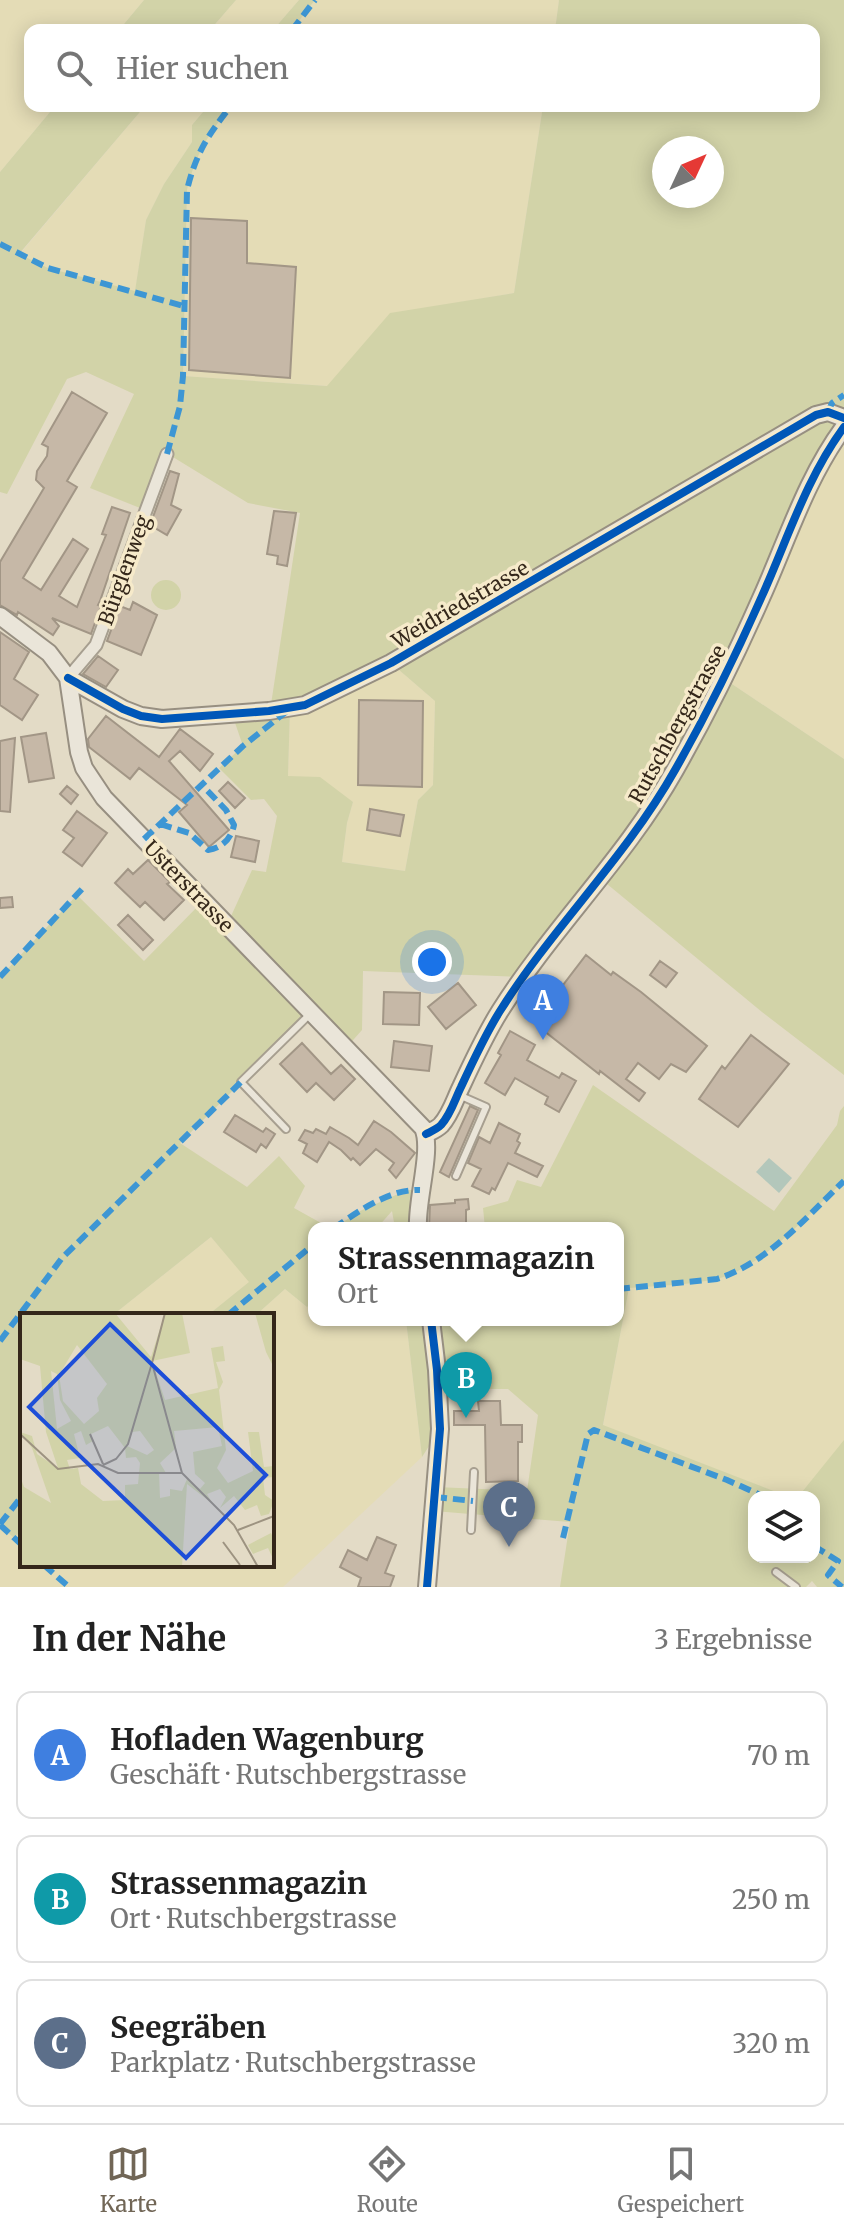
<!DOCTYPE html>
<html lang="de">
<head>
<meta charset="utf-8">
<style>
  body { margin:0; font-family:Merriweather,serif; background:#f2f2f2; color:#222 }
  .controls { position:absolute; right:24px; bottom:24px; display:grid; overflow:hidden; border-radius:16px; box-shadow:0 4px 20px #0003 }
  .controls button { width:72px; height:72px; display:grid; place-items:center; padding:0; border:0; border-bottom:2px solid #e0e0e0; background:#fff; color:#222; font:40px sans-serif }
  .compass { position:absolute; left:652px; top:136px; width:72px; height:72px; border-radius:50%; background:#fff; box-shadow:0 4px 20px #0003; rotate:46deg }
  .you { position:absolute; left:432px; top:962px; width:28px; height:28px; margin:-20px; border:6px solid #fff; border-radius:50%; background:#1a73e8; box-shadow:0 0 0 12px #1a73e833 }
  .badge { display:grid; place-items:center; width:52px; height:52px; border-radius:50%; background:#716656; color:#fff; font-size:26px; font-weight:700 }
  .pin { position:absolute; translate:-50% -66px; filter:drop-shadow(0 2px 4px #0008) }
  .pin::after { content:''; position:absolute; top:42px; width:28px; height:24px; background:inherit; clip-path:polygon(0 0,100% 0,50% 100%) }
  .popup { position:absolute; left:308px; top:1222px; width:316px; height:104px; box-sizing:border-box; display:grid; place-content:center; border-radius:16px; background:#fff; filter:drop-shadow(0 2px 6px #0005); font-size:26px; white-space:nowrap; color:#767676 }
  .popup b { font-size:30px; color:#222 }
  .popup::after { content:''; position:absolute; left:50%; top:100%; margin-left:-16px; border:16px solid transparent; border-top-color:#fff }
  .list { margin:0; padding:0; list-style:none }
  h2 { display:flex; justify-content:space-between; align-items:center; height:104px; margin:0; padding:0 32px; font-size:34px }
  h2 small { font-size:26px; font-weight:400; color:#767676 }
  .list li { display:grid; grid-template-columns:52px 1fr auto; gap:24px; align-items:center; box-sizing:border-box; height:128px; margin:0 16px 16px; padding:0 16px; border:2px solid #e0e0e0; border-radius:16px }
  .list b { display:block; font-size:30px; white-space:nowrap }
  .list p { margin:0; font-size:26px; white-space:nowrap; color:#767676 }
  .list em { font-size:26px; font-style:normal; color:#767676 }
  .icon { flex:none; width:44px; height:44px; fill:none; stroke:currentColor; stroke-width:2; stroke-linecap:round; stroke-linejoin:round }
  .map { position:relative; flex:none; width:844px; height:1587px; overflow:hidden }
  .search { position:absolute; background:#fff; box-shadow:0 4px 20px #0003; left:24px; right:24px; top:24px; height:88px; display:flex; align-items:center; gap:20px; box-sizing:border-box; padding:0 28px; border-radius:16px; color:#767676; font-size:30px }
  .sheet { height:536px; background:#fff }
  nav { display:flex; justify-content:space-around; align-items:center; box-sizing:border-box; height:112px; border-top:2px solid #e0e0e0; background:#fff; font-size:22px; color:#767676 }
  nav a { display:grid; justify-items:center; gap:4px }
  nav .on { color:#716656 }
  .map>svg:first-child { display:block }
</style>
</head>
<body>
<div class="map">
<svg width="844" height="1587" viewBox="0 0 844 1587">
  <rect width="100%" height="100%" fill="#e3dbc6"/>
  <path fill="#e4dcb6" d="M0 0H144L119 30H30V106H55L0 172Z
    M236 0H299L273 30H210Z
    M315 0H559L555 30H292Z
    M145 106H208L192 125V142L164 184 146 220 135 292 48 268 19 255Z
    M231 106H543L514 293 390 314 328 386 183 376 187 190 193 165 202 145Z
    M844 427V759L723 678Z
    M391 663 435 701 433 785 418 800 405 871 342 862 347 823 353 802 288 777 290 708Z
    M844 1181V1563L814 1497H789L603 1426 629 1288 717 1279 745 1268 769 1251Z
    M211 1237 250 1282 208 1315H113Z
    M285 1289 307 1307 314 1300V1320H406L422 1457 283 1587H0V1525L14 1537 22 1530V1565H272V1315H256Z"/>
  <path fill="#d2d3a8" fill-rule="evenodd" d="M144 0H236L210 30H119Z
    M299 0H315L292 30H273Z
    M559 0H844V427L723 678 844 759V1075L762 1012 601 879 524 977 363 971 362 1030 346 1048 311 1013 180 1143 247 1187 279 1156 305 1186 294 1208 330 1228H314V1300L307 1307 285 1289 256 1315H208L249 1282 211 1237 113 1315H22V1530L14 1538 0 1525V977L77 895 144 961 203 901 227 925 252 870 266 872 277 816 264 799 251 800 219 768 243 746 232 714 270 711 300 513 248 503 168 454 145 510 90 488 134 394 86 372 67 379 7 494 0 492V172L55 106H145L19 254 48 268 135 291 146 220 164 184 192 142V125L208 106H231C208 135 196 153 187 190L183 376 327 386 390 313 514 293 543 106H814V30H555ZM664 148H712V196H664ZM391 663 435 701 433 785 418 800 405 871 342 862 347 823 353 802 320 777 288 776 290 708Z
    M151 595a15 15 0 1 1 30 0a15 15 0 1 1-30 0Z
    M593 1085 774 1211 837 1125 840 1111 844 1106V1181C810 1212 762 1269 716 1279 688 1285 658 1286 629 1288L603 1425 789 1497H754V1557H814V1497H798L844 1440V1587H817L812 1581 806 1587H560L570 1522 434 1511 436 1487 527 1491 538 1415 508 1389H476L467 1371 456 1373 438 1371 440 1429 422 1457 406 1320H618V1228H485L483 1208 508 1201 517 1180 541 1187Z
    M407 1190H420L418 1228H395L392 1211 377 1228H334L360 1211Z"/>
  <path fill="#b3c7bb" d="M769 1158 792 1178 779 1193 756 1172Z"/>
  <path fill="#c6b8a7" stroke="#a29686" stroke-width="2" d="M191 218 247 221V263L296 267 290 378 189 370Z
    M72 392 107 413 67 481 77 487 23 578 41 590 73 539 88 549 59 596 77 607 106 535 102 534 112 507 130 513 100 601 98 605 101 606 91 634 52 618 59 626 53 635 18 612 17 615 0 605V562L44 488 36 480 37 471 47 456 48 447 42 444Z
    M170 471 179 474 171 505 181 510 167 535 150 525Z
    M274 511 296 513 287 566 277 564 278 556 267 554Z
    M133 602 157 615 141 655 107 641 120 606 130 610Z
    M0 632 29 652 14 679 38 695 22 720 0 705Z
    M98 656 118 670 106 687 83 674Z
    M359 700 423 701 422 787 358 785Z
    M106 716 159 757 180 729 213 754 200 771 180 751 169 761 229 830 209 847 179 812 187 805 139 768 130 779 89 747 88 739Z
    M46 733 54 778 29 782 21 737Z
    M15 738 10 812 0 811V741Z
    M228 782 245 798 235 808 219 791Z
    M67 786 78 795 71 804 60 794Z
    M370 809 404 815 400 836 367 830Z
    M77 811 107 833 82 866 63 852 74 838 63 830Z
    M236 836 259 841 255 862 231 857Z
    M148 860 170 882 167 884 184 900 164 920 145 902 140 907 115 883 128 869 133 874Z
    M12 897 13 907 0 908V898Z
    M128 915 153 940 143 950 118 925Z
    M586 955 611 975 613 972 641 992 707 1046 686 1072 671 1064 659 1079 638 1063 626 1079 645 1093 639 1101 600 1071 599 1074 534 1023Z
    M660 961 677 973 666 987 650 975Z
    M458 983 476 1005 446 1029 428 1007Z
    M384 992 420 993 419 1025 383 1024Z
    M510 1031 535 1045 527 1060 559 1078 562 1073 576 1081 559 1112 545 1104 548 1097 515 1078 505 1095 485 1083 501 1055 498 1053Z
    M751 1035 789 1064 738 1127 699 1099 722 1066 725 1069Z
    M394 1041 432 1046 429 1071 391 1067Z
    M302 1043 331 1074 341 1065 355 1079 334 1100 316 1083 307 1092 280 1064Z
    M470 1106 478 1110 449 1177 440 1172Z
    M235 1115 263 1132 266 1128 275 1134 266 1148 261 1144 256 1152 224 1132Z
    M374 1121 391 1132 415 1153 396 1178 389 1170 394 1163 376 1149 360 1165 353 1158 351 1160 341 1150 329 1142 317 1162 303 1153 307 1144 299 1140 305 1130 313 1133 316 1129 326 1134 330 1127 349 1138 358 1145Z
    M499 1123 520 1134 517 1141 520 1143 515 1153 543 1166 537 1177 508 1163 495 1190 492 1188 489 1194 472 1186 481 1169 468 1163 479 1137 490 1143Z
    M468 1199 469 1209 466 1210V1228H429L430 1205 455 1203V1200Z
    M478 1401H500L501 1425H522V1442H518V1481L486 1482 485 1425H454V1411H479Z
    M377 1537 396 1545 385 1573 394 1576 390 1587H358L361 1578 340 1567 348 1550 367 1560Z"/>
  <g fill="none" stroke-linecap="round" stroke-linejoin="round">
    <defs>
      <path id="lane" d="M286 1129 241 1082 309 1015
        M456 1176 486 1107 461 1096
        M471 1530 474 1472
        M776 1572 796 1587"/>
      <path id="street" d="M68 678 96 645 167 454"/>
      <path id="secondary" d="M0 616 49 653 68 678 79 752 84 768 104 798 423 1128C433 1149 416 1201 418 1228
        M68 678 123 709 141 716 162 719 269 711 305 705 391 663 816 415 828 412 844 418
        M426 1134C432 1131 437 1129 441 1125 451 1114 455 1099 461 1087 473 1061 485 1035 500 1011 553 927 626 857 675 770 707 714 736 655 762 596 788 538 806 479 844 427
        M427 1587 440 1429 437 1370 431 1320"/>
    </defs>
    <use href="#lane" stroke="#a79f90" stroke-width="10"/>
    <use href="#street" stroke="#a79f90" stroke-width="15"/>
    <use href="#secondary" stroke="#978f81" stroke-width="20"/>
    <use href="#lane" stroke="#eae5d9" stroke-width="6"/>
    <use href="#street" stroke="#eae5d9" stroke-width="11"/>
    <use href="#secondary" stroke="#eae5d9" stroke-width="16"/>
    <path stroke="#3d96d4" stroke-width="6" stroke-dasharray="12 6" stroke-linecap="butt" d="M292 30 315 0
      M0 244 48 268 183 306
      M828 412 832 403 844 395
      M167 454 180 406 183 376 187 190C196 153 208 135 231 106
      M160 824 189 833 208 850C222 848 231 839 234 825L226 810 202 785
      M144 839 243 746 287 711
      M0 977 83 888
      M334 1228C359 1211 389 1189 420 1190
      M618 1289 717 1279C769 1262 806 1217 844 1181
      M228 1315 314 1244
      M0 1341 62 1258 241 1082
      M435 1497 473 1501
      M0 1524 22 1496
      M0 1525 22 1545
      M563 1538 588 1434 594 1430 727 1480 765 1497
      M814 1546 838 1561 828 1575 842 1587
      M799 1557 803 1560 806 1557
      M44 1565 69 1587"/>
    <defs>
      <path id="cycleway" d="M68 678 123 709 141 716 162 719 269 711 305 705 391 663 816 415 828 412 844 418
        M426 1134C432 1131 437 1129 441 1125 451 1114 455 1099 461 1087 473 1061 485 1035 500 1011 553 927 626 857 675 770 707 714 736 655 762 596 788 538 806 479 844 427
        M427 1587 440 1429 437 1370 431 1320"/>
    </defs>
    <use href="#cycleway" stroke="#f6eaca" stroke-width="13"/>
    <use href="#cycleway" stroke="#0057b8" stroke-width="8"/>
  </g>
  <g text-anchor="middle" dominant-baseline="central" stroke-width="7" stroke-linejoin="round" paint-order="stroke">
    <g font-size="20" fill="#34271a" stroke="#f6eaca">
      <text transform="translate(124 570) rotate(-70)">Bürglenweg</text>
      <text transform="translate(460 604) rotate(-30)">Weidriedstrasse</text>
      <text transform="translate(677 724) rotate(-61)">Rutschbergstrasse</text>
      <text transform="translate(189 886) rotate(46)">Usterstrasse</text>
    </g>
  </g>
  <g transform="translate(20 1313)">
    <rect width="254" height="254" fill="#e3dbc6"/>
    <path d="M0 0H95L131 44 145 0H162L170 40 132 48 145 87 198 75 191 35 203 33 205 48 196 49 203 69 199 77 206 137 197 155 208 170 233 158 228 119H239L244 154 254 153V164L243 165 245 182 254 188 249 201 241 203 237 192 225 197 214 183 200 195 206 184 200 176 187 181 193 191 167 171 162 254H0V163L4 174 31 190 12 135 0 119 12 123 17 141 38 155 26 119 20 53 0 46ZM57 32 87 71 77 85 79 98 64 111 43 88 39 62ZM31 58 37 61 40 87 51 108 37 116ZM88 113 105 135 106 145 116 144 120 150 118 171 105 172V187L83 188 61 171 58 155 50 156 47 147 60 145 54 121 61 118 66 132 73 128 71 121ZM198 114 202 133 173 139 175 161 185 170 180 176 167 166 162 178 150 176V183L140 185 139 160H146L140 150 156 135 154 118ZM120 118 134 137 127 142 107 133 112 119ZM235 0H254V55L246 39ZM251 220 254 227V248L248 235 233 241 228 232Z" fill="#d2d3a8" fill-rule="evenodd"/>
    <path fill="none" stroke="#9d9381" stroke-width="2" d="M145 0 132 50 162 160 214 212 238 254M0 121 38 156 78 151 98 160H162M70 121 83 151M83 152 96 146 108 131 132 50M218 217 254 203M203 229 220 252"/>
    <path fill="#1d4ed8" fill-opacity="0.15" stroke="#1d4ed8" stroke-width="4" d="M90 11 246 162 166 245 9 94Z"/>
    <rect width="254" height="254" fill="none" stroke="#34271a" stroke-width="4"/>
  </g>
</svg>
<div class="controls">
<button><svg class="icon" aria-label="layers" viewBox="0 0 24 24"><path d="M12 4l9 5-9 5-9-5zM3 14l9 5 9-5"/></svg></button>
</div>
<svg class="compass" viewBox="-18 -18 36 36"><path d="M0-13l5 13h-10z" fill="#e53935"/><path d="M0 13l5-13h-10z" fill="#767676"/></svg>
<div class="you"></div>
<div class="pin badge" style="left:543px;top:1040px;background:#3f7fe0">A</div>
<div class="pin badge" style="left:466px;top:1418px;background:#0f9aa8">B</div>
<div class="popup"><b>Strassenmagazin</b>Ort</div>
<div class="pin badge" style="left:509px;top:1547px;background:#5c6f8a">C</div>
<div class="search"><svg class="icon" aria-label="search" viewBox="0 0 24 24"><circle cx="10" cy="10" r="6"/><path d="M15 15l6 6"/></svg>Hier suchen</div>
</div>
<section class="sheet">
<h2>In der Nähe<small>3 Ergebnisse</small></h2>
<ul class="list">
<li><span class="badge" style="background:#3f7fe0">A</span><div><b>Hofladen Wagenburg</b><p>Geschäft · Rutschbergstrasse</p></div><em>70 m</em></li>
<li><span class="badge" style="background:#0f9aa8">B</span><div><b>Strassenmagazin</b><p>Ort · Rutschbergstrasse</p></div><em>250 m</em></li>
<li><span class="badge" style="background:#5c6f8a">C</span><div><b>Seegräben</b><p>Parkplatz · Rutschbergstrasse</p></div><em>320 m</em></li>
</ul>
</section>
<nav>
<a class="on"><svg class="icon" aria-label="map" viewBox="0 0 24 24"><path d="M3 6l6-2 6 2 6-2v14l-6 2-6-2-6 2zM9 4v14M15 6v14"/></svg>Karte</a>
<a><svg class="icon" aria-label="directions" viewBox="0 0 24 24"><path d="M12 3l9 9-9 9-9-9zM9 14v-3h6M13 9l2 2-2 2"/></svg>Route</a>
<a><svg class="icon" aria-label="saved" viewBox="0 0 24 24"><path d="M7 4h10v16l-5-4-5 4z"/></svg>Gespeichert</a>
</nav>
</body>
</html>
